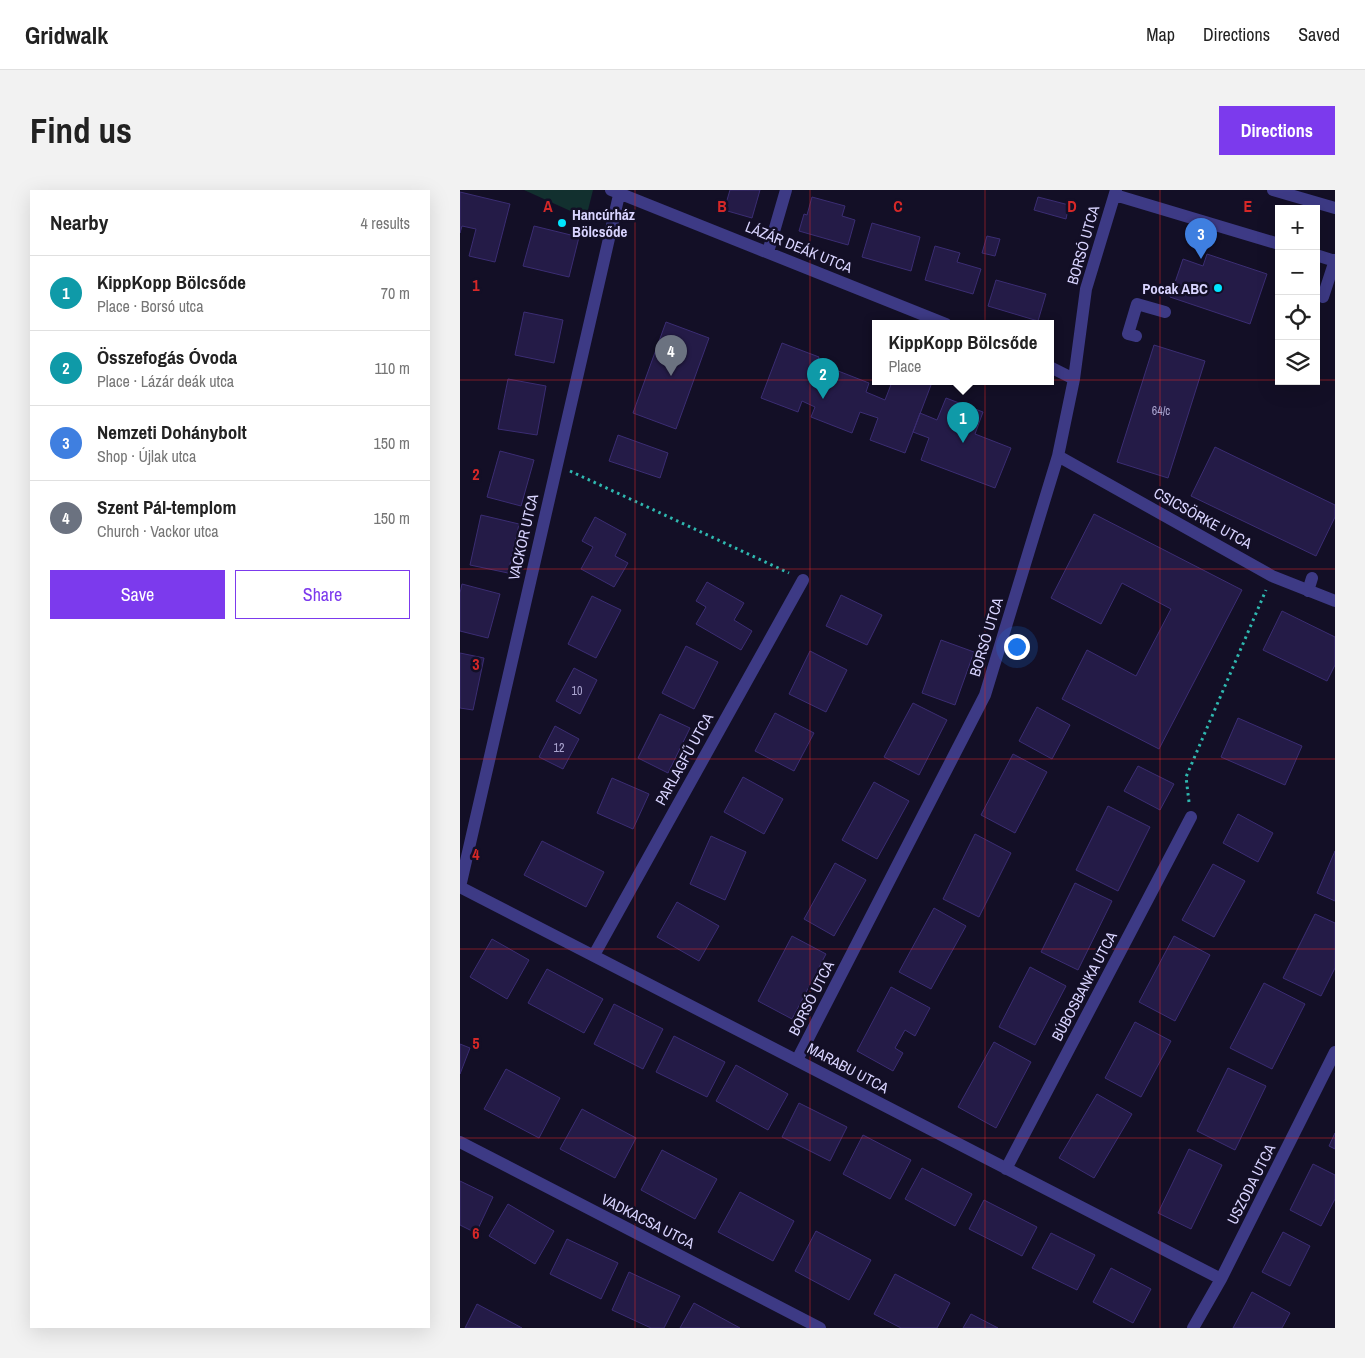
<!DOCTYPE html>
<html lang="en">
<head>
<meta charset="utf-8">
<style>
  body { margin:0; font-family:"Archivo Narrow",sans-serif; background:#f2f2f2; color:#222 }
  .controls { position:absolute; right:15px; top:15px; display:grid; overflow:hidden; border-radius:0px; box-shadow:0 5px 20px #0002 }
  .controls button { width:45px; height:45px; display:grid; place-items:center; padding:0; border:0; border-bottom:1px solid #e0e0e0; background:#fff; color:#222; font:25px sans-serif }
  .you { position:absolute; left:556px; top:456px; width:18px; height:18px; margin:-12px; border:4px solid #fff; border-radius:50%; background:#1a73e8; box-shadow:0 0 0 8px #1a73e833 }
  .badge { display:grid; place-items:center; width:32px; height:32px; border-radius:50%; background:#7c3aed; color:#fff; font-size:16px; font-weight:700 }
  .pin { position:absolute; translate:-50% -41px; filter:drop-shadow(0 1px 2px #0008) }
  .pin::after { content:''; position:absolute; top:26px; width:18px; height:15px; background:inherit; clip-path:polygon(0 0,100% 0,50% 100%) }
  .popup { position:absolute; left:412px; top:130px; width:182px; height:65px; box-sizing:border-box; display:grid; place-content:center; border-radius:0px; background:#fff; filter:drop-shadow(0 1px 4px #0005); font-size:16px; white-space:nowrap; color:#767676 }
  .popup b { font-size:19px; color:#222 }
  .popup::after { content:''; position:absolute; left:50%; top:100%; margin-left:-10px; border:10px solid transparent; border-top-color:#fff }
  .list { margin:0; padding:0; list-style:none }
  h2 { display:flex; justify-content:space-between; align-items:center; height:65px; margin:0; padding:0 20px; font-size:21px }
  h2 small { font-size:16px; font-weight:400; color:#767676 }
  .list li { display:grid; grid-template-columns:32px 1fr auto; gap:15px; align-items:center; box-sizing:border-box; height:75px; padding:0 20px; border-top:1px solid #e0e0e0 }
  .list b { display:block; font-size:19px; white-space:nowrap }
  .list p { margin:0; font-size:16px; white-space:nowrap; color:#767676 }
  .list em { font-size:16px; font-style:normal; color:#767676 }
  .actions { display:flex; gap:10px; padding:15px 20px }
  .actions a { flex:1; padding:11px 0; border:1px solid #7c3aed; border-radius:0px; text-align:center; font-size:18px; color:#7c3aed }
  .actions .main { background:#7c3aed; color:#fff }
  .icon { flex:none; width:28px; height:28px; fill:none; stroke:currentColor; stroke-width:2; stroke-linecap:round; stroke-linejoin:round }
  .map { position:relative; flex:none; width:875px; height:1138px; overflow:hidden; border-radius:0px }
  header { display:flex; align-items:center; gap:30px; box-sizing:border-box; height:70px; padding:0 25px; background:#fff; border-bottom:1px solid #e0e0e0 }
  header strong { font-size:24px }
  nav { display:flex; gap:28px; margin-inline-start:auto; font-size:18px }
  .intro { display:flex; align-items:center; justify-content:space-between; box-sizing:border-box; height:120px; padding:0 30px }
  h1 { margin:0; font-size:35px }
  .button { padding:12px 22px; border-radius:0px; background:#7c3aed; color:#fff; font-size:18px; font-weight:700 }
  main { display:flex; gap:30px; padding:0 30px }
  aside { flex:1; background:#fff; border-radius:0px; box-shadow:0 5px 20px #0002 }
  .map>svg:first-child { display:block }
</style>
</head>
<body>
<header>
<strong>Gridwalk</strong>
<nav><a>Map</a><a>Directions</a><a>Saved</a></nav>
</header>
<div class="intro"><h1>Find us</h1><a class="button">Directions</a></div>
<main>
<aside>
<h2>Nearby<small>4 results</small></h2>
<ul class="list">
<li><span class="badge" style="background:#0f9aa8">1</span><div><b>KippKopp Bölcsőde</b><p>Place · Borsó utca</p></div><em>70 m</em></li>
<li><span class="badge" style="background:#0f9aa8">2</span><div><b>Összefogás Óvoda</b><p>Place · Lázár deák utca</p></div><em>110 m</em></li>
<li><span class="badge" style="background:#3f7fe0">3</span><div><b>Nemzeti Dohánybolt</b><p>Shop · Újlak utca</p></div><em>150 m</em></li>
<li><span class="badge" style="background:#6b7280">4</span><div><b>Szent Pál-templom</b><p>Church · Vackor utca</p></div><em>150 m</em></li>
</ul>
<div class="actions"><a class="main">Save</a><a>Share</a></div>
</aside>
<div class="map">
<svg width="875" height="1138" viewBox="0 0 875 1138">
  <rect width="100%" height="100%" fill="#130f26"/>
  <path fill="#12302f" d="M64 0H133L126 28Z"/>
  <path fill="#241b47" stroke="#3b2d73" d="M270 0H300L292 28 264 20Z
    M0 2 50 14 35 72 9 66 16 39 2 36 0 43Z
    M352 7 385 16 382 26 395 30 388 55 339 41 344 24 347 25Z
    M578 7 609 15 606 29 574 20Z
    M412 33 460 47 451 81 402 67Z
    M74 36 119 47 109 87 63 76Z
    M527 46 540 49 535 66 522 63Z
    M475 56 500 63 497 72 521 79 513 104 465 90Z
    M747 64 807 84 790 134 710 107 723 69 743 76Z
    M536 90 586 104 578 131 528 116Z
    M64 122 103 130 94 173 55 165Z
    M206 132 249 148 216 239 173 223Z
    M322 153 359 167 353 182 369 188 373 179 409 193 406 202 425 210 432 192H464L471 195 445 263 410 250 418 228 400 222 392 243 351 227 355 217 342 211 338 222 301 208Z
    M694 155 745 171 708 288 657 272Z
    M48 189 86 196 77 245 38 239Z
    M486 208 523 222 515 244 551 258 535 298 461 270 469 248 453 242 460 223 477 230Z
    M158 245 208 263 200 288 149 271Z
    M755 257 875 315V327L856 366 731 306Z
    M40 261 74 270 61 316 27 307Z
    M634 324 782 400 699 559 602 509 627 460 676 486 711 419 662 393 641 434 591 408Z
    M21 325 59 334 48 383 10 375Z
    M135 327 166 344 155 366 168 373 154 397 121 379 133 357 122 351Z
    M247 392 284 413 274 430 292 441 281 460 236 434 246 417 236 411Z
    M2 394 40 404 28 448 0 441V403Z
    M381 405 422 425 407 455 366 436Z
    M132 406 161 420 136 468 108 454Z
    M822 421 875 447V475L867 491 803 460Z
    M481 450 514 462 495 515 462 503Z
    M226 456 258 472 234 519 202 503Z
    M350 461 387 480 366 522 329 504Z
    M0 463 24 468 13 520 0 518Z
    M114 478 137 490 120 524 96 511Z
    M453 513 487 530 459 585 424 567Z
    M577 517 610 535 592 569 559 551Z
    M315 523 354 543 334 581 295 561Z
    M200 524 230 538 208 583 178 568Z
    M778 528 842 556 825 595 761 567Z
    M95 536 119 549 103 579 79 567Z
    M553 564 587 582 555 643 521 625Z
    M678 576 714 594 700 620 664 601Z
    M283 587 323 609 304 644 264 622Z
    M152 588 189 604 173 639 137 623Z
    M414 592 449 611 417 669 382 650Z
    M648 616 690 637 658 701 616 680Z
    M778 624 813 643 798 672 763 653Z
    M515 644 551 663 519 727 483 709Z
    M251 646 286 662 265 710 230 694Z
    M82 651 144 682 126 717 64 685Z
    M875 661V711L857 703Z
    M375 673 406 690 374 746 344 729Z
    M753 674 785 691 754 747 722 730Z
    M615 693 652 711 618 780 581 762Z
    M217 712 259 736 239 771 197 747Z
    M474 718 506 736 471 799 439 782Z
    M855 724 875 733V778L861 806 823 788Z
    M332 746 366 764 332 829 298 811Z
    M714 746 750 765 715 831 679 812Z
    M32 749 69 770 47 809 10 787Z
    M570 777 606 796 575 855 539 837Z
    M87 779 143 809 124 843 68 813Z
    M804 793 845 814 812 879 770 858Z
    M431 797 470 818 455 846 445 840 435 858 443 863 433 881 397 861Z
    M154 814 203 839 183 879 134 854Z
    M675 832 711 851 681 907 645 888Z
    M214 846 265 872 247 907 196 882Z
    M534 852 571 872 536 938 498 917Z
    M0 854 10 858 0 884Z
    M276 875 328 904 308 940 256 911Z
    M768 878 806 896 775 960 737 941Z
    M46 879 100 908 79 948 24 919Z
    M637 904 672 924 634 988 599 968Z
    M339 913 387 937 370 971 322 947Z
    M122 919 176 948 155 988 100 959Z
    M875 943V959L869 956Z
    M403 945 451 970 430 1009 383 984Z
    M729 959 762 975 731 1039 698 1023Z
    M202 960 257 989 235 1029 181 1000Z
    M853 974 875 985V1009L861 1036 830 1020Z
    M462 978 512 1004 495 1036 445 1009Z
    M0 991 33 1007 16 1043 0 1035Z
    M280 1002 334 1031 313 1071 258 1042Z
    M524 1010 577 1037 562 1066 509 1039Z
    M48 1014 94 1041 75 1074 29 1046Z
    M356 1041 411 1070 389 1110 335 1081Z
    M823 1042 850 1056 830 1096 802 1082Z
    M591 1043 635 1065 617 1100 572 1078Z
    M107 1049 158 1073 141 1109 90 1084Z
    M651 1078 691 1099 673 1133 633 1112Z
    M169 1082 220 1106 204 1138H191L152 1120Z
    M435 1084 490 1113 477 1138H441L414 1124Z
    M792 1102 830 1123 822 1138H773Z
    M234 1113 280 1138H220Z
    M17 1114 62 1138H5Z
    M511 1124 538 1138H503Z"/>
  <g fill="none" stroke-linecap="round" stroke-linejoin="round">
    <path stroke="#2fb8b0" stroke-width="3" stroke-dasharray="2.5 4" stroke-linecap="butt" d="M110 281 329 383
      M729 612 726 587 806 400"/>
    <path stroke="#3d3a85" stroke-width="12" d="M151 0 486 134
      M813 0 875 18
      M159 5 0 697 761 1089
      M655 5 819 54
      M308 62 326 0
      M856 65 875 71
      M863 107 875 70
      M676 146 668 144 677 114 705 122
      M590 177 614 189
      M598 266 812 386 875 411
      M848 401 852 388
      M134 765 343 390
      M337 870 525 505 598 266 614 189 626 99 656 0
      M0 952 360 1138
      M546 979 731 627
      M733 1138 761 1089 875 862"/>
  </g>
  <path fill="none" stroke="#d62828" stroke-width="1" stroke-opacity="0.55" d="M175 0V1138M350 0V1138M525 0V1138M700 0V1138M0 190H819M856 190H875M0 379H875M0 569H875M0 759H875M0 948H875"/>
  <g fill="#00e5ff" stroke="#130f26" stroke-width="2">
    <circle cx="102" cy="33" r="5"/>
    <circle cx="758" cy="98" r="5"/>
  </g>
  <g text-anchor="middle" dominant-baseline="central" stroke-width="5" stroke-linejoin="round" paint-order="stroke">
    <g font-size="12" fill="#aca6d1">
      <text x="701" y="221">64/c</text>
      <text x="117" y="501">10</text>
      <text x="99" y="558">12</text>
    </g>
    <g font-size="15" font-weight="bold" fill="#d9d4ff" stroke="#130f26" text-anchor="start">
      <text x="112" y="24">Hancúrház<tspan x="112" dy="17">Bölcsőde</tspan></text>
      <text x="748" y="98" text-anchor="end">Pocak ABC</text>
    </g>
    <g font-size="15" fill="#d9d4ff" stroke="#130f26">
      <text transform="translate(623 55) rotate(-74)">BORSÓ UTCA</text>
      <text transform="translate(339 57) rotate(22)">LÁZÁR DEÁK UTCA</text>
      <text transform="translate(743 328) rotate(29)">CSICSÖRKE UTCA</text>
      <text transform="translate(63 347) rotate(-77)">VACKOR UTCA</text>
      <text transform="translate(526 447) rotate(-73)">BORSÓ UTCA</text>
      <text transform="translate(224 569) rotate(-61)">PARLAGFŰ UTCA</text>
      <text transform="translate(624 796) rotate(-62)">BÚBOSBANKA UTCA</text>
      <text transform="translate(351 808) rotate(-63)">BORSÓ UTCA</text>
      <text transform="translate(388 878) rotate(28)">MARABU UTCA</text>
      <text transform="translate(791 994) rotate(-63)">USZODA UTCA</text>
      <text transform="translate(188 1031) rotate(27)">VADKACSA UTCA</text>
    </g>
  </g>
  <g font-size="16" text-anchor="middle" font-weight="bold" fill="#d62828" stroke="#130f26" stroke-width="5" stroke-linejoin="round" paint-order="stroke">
    <text x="88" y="22">A</text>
    <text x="262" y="22">B</text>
    <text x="438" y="22">C</text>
    <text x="612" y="22">D</text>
    <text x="788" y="22">E</text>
    <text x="16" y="101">1</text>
    <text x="16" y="290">2</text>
    <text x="16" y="480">3</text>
    <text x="16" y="670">4</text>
    <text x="16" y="859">5</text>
    <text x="16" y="1049">6</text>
  </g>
</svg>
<div class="controls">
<button>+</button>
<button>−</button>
<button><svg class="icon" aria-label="locate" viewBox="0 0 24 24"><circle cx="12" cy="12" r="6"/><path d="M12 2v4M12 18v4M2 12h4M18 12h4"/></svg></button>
<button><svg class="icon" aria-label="layers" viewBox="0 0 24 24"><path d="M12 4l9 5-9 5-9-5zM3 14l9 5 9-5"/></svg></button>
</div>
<div class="you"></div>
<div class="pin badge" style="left:503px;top:253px;background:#0f9aa8">1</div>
<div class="popup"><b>KippKopp Bölcsőde</b>Place</div>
<div class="pin badge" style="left:363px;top:209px;background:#0f9aa8">2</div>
<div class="pin badge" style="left:741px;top:69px;background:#3f7fe0">3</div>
<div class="pin badge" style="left:211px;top:186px;background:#6b7280">4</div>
</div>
</main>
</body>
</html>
